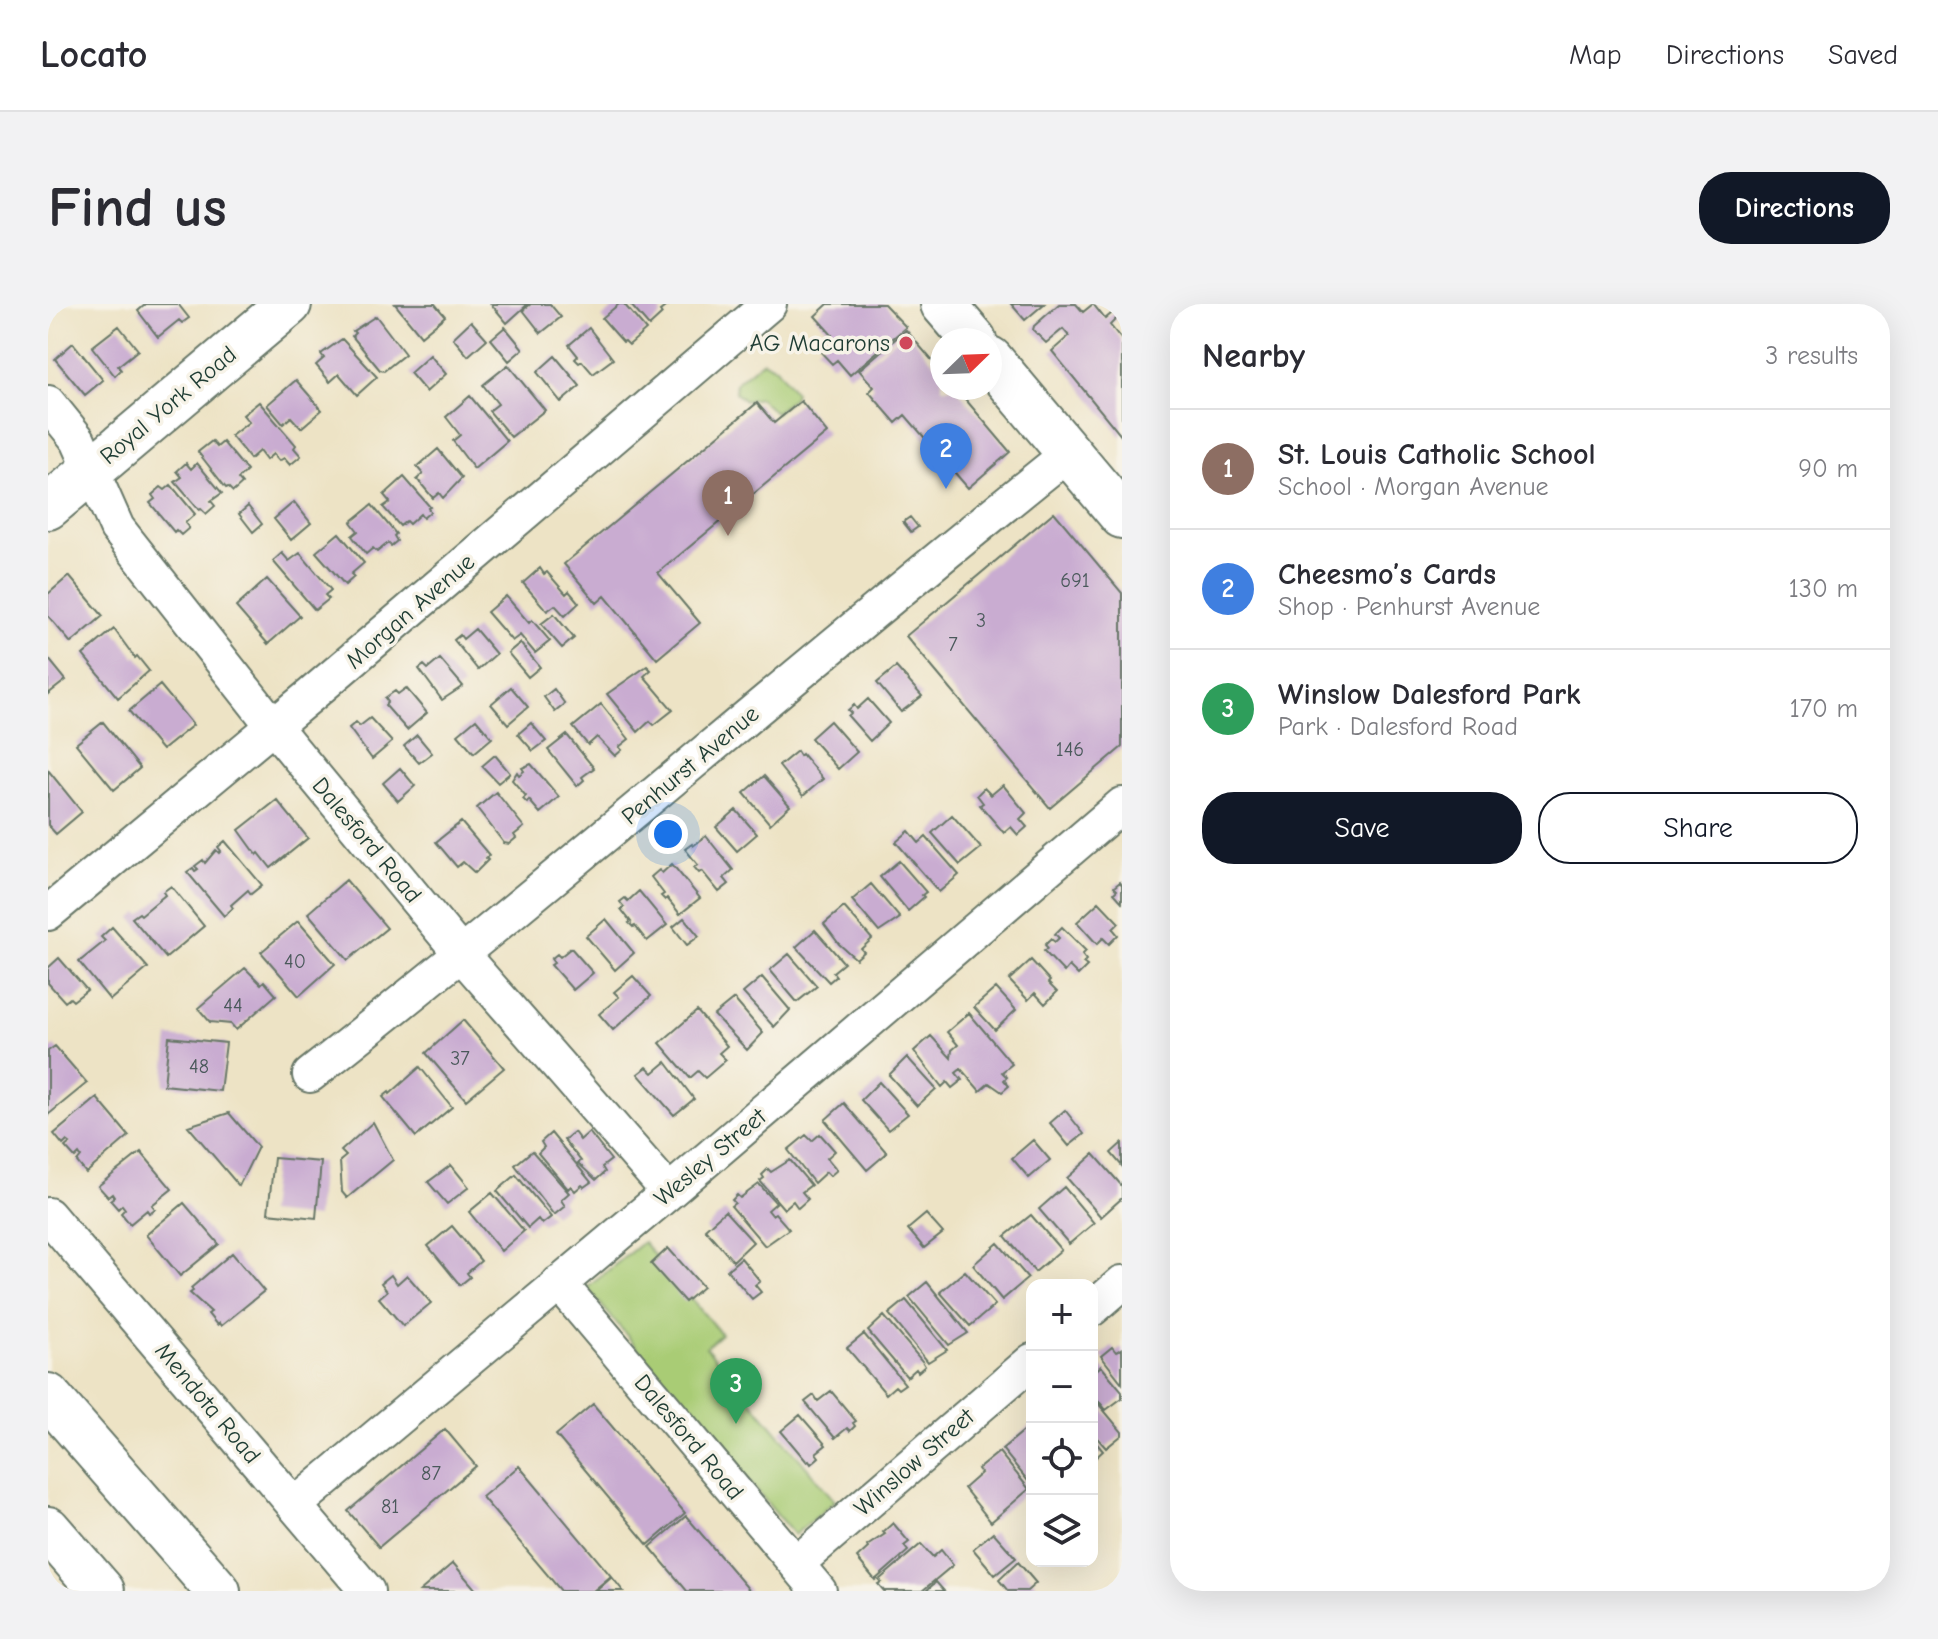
<!DOCTYPE html>
<html lang="en">
<head>
<meta charset="utf-8">
<style>
  body { margin:0; font-family:"Comic Neue",sans-serif; background:#f2f2f3; color:#2b2b33 }
  .controls { position:absolute; right:24px; bottom:24px; display:grid; overflow:hidden; border-radius:16px; box-shadow:0 8px 32px #0002 }
  .controls button { width:72px; height:72px; display:grid; place-items:center; padding:0; border:0; border-bottom:2px solid #e1e1e2; background:#fff; color:#2b2b33; font:40px sans-serif }
  .compass { position:absolute; left:882px; top:24px; width:72px; height:72px; border-radius:50%; background:#fff; box-shadow:0 8px 32px #0002; rotate:67deg }
  .you { position:absolute; left:620px; top:530px; width:28px; height:28px; margin:-20px; border:6px solid #fff; border-radius:50%; background:#1a73e8; box-shadow:0 0 0 12px #1a73e833 }
  .badge { display:grid; place-items:center; width:52px; height:52px; border-radius:50%; background:#111827; color:#fff; font-size:26px; font-weight:700 }
  .pin { position:absolute; translate:-50% -66px; filter:drop-shadow(0 2px 4px #0008) }
  .pin::after { content:''; position:absolute; top:42px; width:28px; height:24px; background:inherit; clip-path:polygon(0 0,100% 0,50% 100%) }
  .list { margin:0; padding:0; list-style:none }
  h2 { display:flex; justify-content:space-between; align-items:center; height:104px; margin:0; padding:0 32px; font-size:34px }
  h2 small { font-size:26px; font-weight:400; color:#7c7c81 }
  .list li { display:grid; grid-template-columns:52px 1fr auto; gap:24px; align-items:center; box-sizing:border-box; height:120px; padding:0 32px; border-top:2px solid #e1e1e2 }
  .list b { display:block; font-size:30px; white-space:nowrap }
  .list p { margin:0; font-size:26px; white-space:nowrap; color:#7c7c81 }
  .list em { font-size:26px; font-style:normal; color:#7c7c81 }
  .actions { display:flex; gap:16px; padding:24px 32px }
  .actions a { flex:1; padding:18px 0; border:2px solid #111827; border-radius:32px; text-align:center; font-size:28px; color:#111827 }
  .actions .main { background:#111827; color:#fff }
  .icon { flex:none; width:44px; height:44px; fill:none; stroke:currentColor; stroke-width:2; stroke-linecap:round; stroke-linejoin:round }
  .map { position:relative; flex:none; width:1074px; height:1287px; overflow:hidden; border-radius:32px }
  header { display:flex; align-items:center; gap:48px; box-sizing:border-box; height:112px; padding:0 40px; background:#fff; border-bottom:2px solid #e1e1e2 }
  header strong { font-size:38px }
  nav { display:flex; gap:44px; margin-inline-start:auto; font-size:28px }
  .intro { display:flex; align-items:center; justify-content:space-between; box-sizing:border-box; height:192px; padding:0 48px }
  h1 { margin:0; font-size:56px }
  .button { padding:20px 36px; border-radius:32px; background:#111827; color:#fff; font-size:28px; font-weight:700 }
  main { display:flex; gap:48px; padding:0 48px }
  aside { flex:1; background:#fff; border-radius:32px; box-shadow:0 8px 32px #0002 }
  .map>svg:first-child { display:block }
</style>
</head>
<body>
<header>
<strong>Locato</strong>
<nav><a>Map</a><a>Directions</a><a>Saved</a></nav>
</header>
<div class="intro"><h1>Find us</h1><a class="button">Directions</a></div>
<main>
<div class="map">
<svg width="1074" height="1287" viewBox="0 0 1074 1287">
  <rect width="100%" height="100%" fill="#f7f3e8"/>
  <filter id="ink" filterUnits="userSpaceOnUse"><feTurbulence type="fractalNoise" baseFrequency=".0125" numOctaves="2"/><feDisplacementMap in="SourceGraphic" scale="16" xChannelSelector="R" yChannelSelector="G"/><feConvolveMatrix kernelMatrix="1 2 1 2 8 2 1 2 1" color-interpolation-filters="sRGB"/></filter>
  <filter id="wash" filterUnits="userSpaceOnUse"><feTurbulence type="fractalNoise" baseFrequency=".006" numOctaves="4" result="noise"/><feDisplacementMap in="SourceGraphic" scale="32" xChannelSelector="R" yChannelSelector="G"/><feGaussianBlur stdDeviation="1.8" result="paint"/><feColorMatrix in="noise" values="0 0 0 0 0 0 0 0 0 0 0 0 0 0 0 0 0 1.4 0 .05"/><feComposite in="paint" operator="in"/></filter>
  <g filter="url(#wash)">
    <rect width="100%" height="100%" fill="#ede3c5"/>
    <path fill="#a9cc75" stroke="#648454" stroke-width="2" d="M715 57 728 64 747 89 745 94 727 109 711 94 697 97 687 88 688 79Z
      M595 938 673 1030 658 1043 787 1197 746 1231 539 984Z"/>
    <g id="blocks">
      <path fill="#c9acd1" d="M98 0H130L141 14 134 19 131 16 110 33 90 7Z
        M347 0H387L397 12 373 32Z
        M443 0H480L459 19Z
        M483 0H502L513 13 493 29 475 6Z
        M571 0H576L598 26 581 41 577 37 575 38 554 14Z
        M582 0H621L612 7 614 10 601 22Z
        M780 0H836L858 23 802 71 789 56 784 60 769 44 784 31 767 12Z
        M963 0H996L977 16Z
        M1011 0H1028L1035 8 1045 0 1057 15 1070 4 1074 9 1062 21 1074 36V133L1004 47 1021 32 1015 25 998 39 985 26 986 22Z
        M328 12 357 50 336 67 332 66 304 32 307 29 305 27Z
        M423 17 439 35 420 52 405 34Z
        M71 22 90 46 70 62 73 66 67 72 44 43Z
        M457 23 475 45 461 57 443 35Z
        M541 24 565 55 545 70 534 57 531 59 527 55 530 52 521 41Z
        M858 26 894 68V84H908L962 148 920 184 857 111 848 119 821 88 826 83 811 66Z
        M294 35 329 73 309 91 291 70 282 78 268 61 276 54 273 50Z
        M25 39 55 76 37 91 7 55Z
        M382 51 398 70 378 88 362 69Z
        M507 52 532 82 513 98 489 68Z
        M460 61 497 106 463 133 441 107 450 100 435 81Z
        M248 76 274 106 253 124 243 113 235 120 219 101Z
        M422 92 459 137 426 165 405 137 412 131 398 113Z
        M753 97 779 129 610 269 652 319 609 355 557 292 549 299 516 260 709 99 726 119Z
        M211 98 248 141 246 144 253 152 242 161 236 154 231 157 225 150 218 156 211 147 202 155 183 132 201 118 195 111Z
        M164 137 169 143 175 138 199 167 190 175 194 180 185 188 180 183 178 184 150 148Z
        M390 145 414 174 395 194 391 189 385 194 369 175 375 170 369 163Z
        M138 159 143 165 149 159 174 189 163 197 167 202 158 210 153 205 151 206 127 178 134 173 129 167Z
        M356 173 382 203 380 204 382 208 375 214 372 210 361 220 358 217 352 222 335 203 342 198 336 191Z
        M123 181 147 210 137 219 141 224 133 231 128 226 126 228 102 199 107 195 104 191 113 183 117 186Z
        M246 198 263 219 243 236 226 215Z
        M324 201 348 230 346 232 349 237 343 242 340 239 329 248 325 244 318 250 304 232 310 227 303 218Z
        M200 202 214 220 205 228 191 210Z
        M1006 208 1074 289V443L1002 504 858 332Z
        M862 213 870 223 863 228 855 218Z
        M291 229 316 259 303 270 306 273 297 281 268 248Z
        M234 249 241 257 252 249 283 286 277 291 281 295 267 306 225 257Z
        M492 264 496 270 499 268 518 290 521 287 531 299 517 312 507 301 499 307 475 279Z
        M21 272 55 312 23 339 0 312V290Z
        M219 275 252 312 220 340 188 303Z
        M458 292 481 319 484 316 502 337 487 349 472 331 464 337 439 308Z
        M506 310 526 334 514 344 493 320Z
        M66 325 87 354 89 352 101 367 70 394 35 351Z
        M427 325 448 350 430 366 406 336 412 331 415 335Z
        M472 339 492 363 480 373 460 349Z
        M0 354 18 376 0 390Z
        M392 355 415 382 394 396 371 365 376 361 380 365Z
        M599 362 603 366 596 372 625 406 606 421 602 417 590 428 559 390Z
        M848 363 874 392 853 408 829 379Z
        M112 381 145 421 114 446 81 407Z
        M463 383 480 403 460 420 443 400Z
        M358 384 379 409 359 426 337 401 340 398 337 394 347 387 350 390Z
        M506 385 517 400 507 408 496 393Z
        M820 395 841 419 822 437 800 412 803 409 800 406 806 401 809 405Z
        M553 400 581 435 571 443 574 446 567 452 549 433 540 441 525 423Z
        M322 414 344 438 324 455 301 424 308 418 312 422Z
        M428 415 444 434 426 449 410 430Z
        M782 417 809 448 790 465 763 434Z
        M55 418 92 464 66 486 28 440Z
        M483 419 498 437 485 447 470 430Z
        M369 431 384 449 371 459 356 442Z
        M519 431 546 464 534 473 536 476 529 482 500 446Z
        M749 447 752 452 754 450 775 475 755 492 731 462Z
        M447 451 462 469 450 479 434 462Z
        M483 460 511 493 492 509 481 496 479 499 475 495 478 492 464 476 469 468 471 471 476 467 474 464Z
        M352 464 367 482 350 497 335 479Z
        M0 466 34 508 8 530 0 521Z
        M716 472 742 502 722 520 696 489Z
        M955 481 978 509 972 515 979 523 970 531 963 523 956 529 932 501 935 499 929 491 936 484 943 491Z
        M448 488 476 523 466 531 468 534 461 540 456 539 429 504Z
        M229 496 260 534 223 564 211 549 209 551 191 526Z
        M688 506 709 530 689 547 668 523Z
        M904 511 933 544 912 561 884 529Z
        M413 518 441 551 438 554 440 556 427 569 415 558 409 563 388 538Z
        M861 527 871 539 878 533 911 571 891 588 848 538Z
        M658 532 685 566 676 574 681 580 671 588 654 567 651 569 646 563 650 561 637 545 644 540 645 542Z
        M177 537 214 581 203 590 200 586 183 601 185 604 176 612 139 568 145 564 147 567 150 565 147 562 155 556 157 559 168 546 171 549 173 547 170 543Z
        M851 557 878 588 874 591 876 593 860 607 832 573Z
        M624 560 652 594 632 610 619 594 617 596 613 592 616 590 603 573 611 566 614 569Z
        M298 576 339 624 300 656 260 609Z
        M1072 578 1074 581V598L1066 589 1069 586 1066 583Z
        M823 580 852 614 831 628 804 596Z
        M123 582 156 622 118 654 84 614 91 609 93 611 117 591 115 588Z
        M591 587 619 621 599 637 587 622 585 623 581 619 583 618 573 605 576 603 572 598 577 594 580 597Z
        M1051 598 1071 619 1065 625 1070 631 1061 640 1055 634 1049 640 1029 618Z
        M796 603 824 635 813 645 816 648 808 655 791 640 776 620Z
        M636 614 651 632 639 641 625 623Z
        M558 615 586 649 567 666 538 632Z
        M250 617 287 660 251 692 213 648Z
        M64 623 100 664 62 696 31 658 57 637 53 633Z
        M1014 623 1038 647 1034 651 1038 656 1035 659 1039 662 1030 671 1021 662 1016 668 996 647 1000 644 997 641 1003 635 1007 638 1011 634 1007 630Z
        M767 626 796 659 785 668 788 672 781 678 748 643Z
        M523 644 545 669 525 686 503 661 506 659 503 655 509 650 512 653Z
        M741 650 769 682 749 698 722 666Z
        M11 654 39 686 25 697 22 694 17 698 0 679V664Z
        M983 656 1002 677 1000 679 1009 688 997 700 987 689 980 696 961 676Z
        M197 664 213 680 216 677 228 691 188 726 183 720 162 718 150 704Z
        M585 672 603 692 565 726 551 710 571 693 566 688Z
        M714 673 742 706 726 723 695 689Z
        M948 684 968 706 947 726 926 703Z
        M686 695 715 729 699 746 666 711Z
        M649 707 679 742 671 749 678 756 657 774 650 767 642 774 612 739Z
        M921 709 964 760 954 768 959 773 956 776 961 782 954 788 941 779 932 787 913 765 908 769 914 776 904 784 899 778 894 783 866 747 883 732 903 754 904 746 910 741 899 728Z
        M415 716 456 764 418 796 378 749Z
        M121 733 178 739 172 787 116 781Z
        M7 742 39 779 0 811V747Z
        M859 753 888 785 869 802 841 771Z
        M618 758 646 795 626 811 590 770 599 763 605 769Z
        M372 763 404 803 368 833 335 793 341 788 342 790Z
        M831 778 860 810 840 826 813 796Z
        M49 794 81 832 38 869 29 858 33 853 31 850 27 854 17 843 22 839 19 837 15 841 6 830Z
        M796 799 839 849 819 866 777 816Z
        M1017 806 1036 830 1021 842 1002 819Z
        M181 809 210 843 191 882 140 822Z
        M325 818 345 856 299 894 294 888 292 857 298 852 293 847Z
        M526 828 532 836 541 828 563 856 554 863 557 868 548 876 530 859 533 857 516 836Z
        M503 829 543 878 536 883 534 881 527 887 523 882 520 885 490 849 496 843 493 838Z
        M772 830 787 847 779 854 789 866 782 872 778 868 766 879 740 846 758 831 764 837Z
        M985 836 1002 856 981 874 964 854Z
        M1074 839V862L1063 849Z
        M484 847 521 889 513 896 517 902 506 911 467 861Z
        M93 848 124 885 104 901 107 905 101 909 99 906 82 920 73 909 77 905 74 901 70 905 62 896 66 893 64 890 60 893 50 882Z
        M1046 850 1074 882V894L1053 913 1019 874Z
        M226 854 273 858 268 914 220 909Z
        M742 856 763 881 754 888 760 895 750 904 745 897 736 905 712 877 716 874 714 871 720 865 723 868Z
        M403 861 421 883 399 900 380 878Z
        M468 871 503 913 494 920 490 915 480 924 449 887Z
        M711 880 728 899 720 906 724 911 727 909 741 925 717 942 683 902 687 899 684 896 689 891 692 894Z
        M1016 883 1046 919 1021 940 991 905Z
        M444 889 476 927 453 947 421 908Z
        M136 899 171 940 132 972 98 931Z
        M677 907 705 938 685 957 657 925Z
        M878 910 895 929 876 944 860 925Z
        M983 911 1013 946 987 968 957 932Z
        M404 922 433 957 419 969 422 973 412 981 380 942Z
        M950 939 980 974 954 996 925 961Z
        M620 944 655 983 637 998 603 960Z
        M184 949 216 987 173 1022 171 1019 169 1021 160 1010 163 1008 142 989 145 987 143 984Z
        M693 954 712 977 707 981 713 988 704 995 679 966Z
        M917 967 947 1001 922 1022 892 988Z
        M343 971 349 980 359 971 383 999 355 1022 331 994 339 987 333 979Z
        M879 978 920 1029 901 1041 861 993Z
        M858 996 899 1046 880 1058 841 1010Z
        M836 1012 874 1057 877 1062 870 1068 868 1065 859 1073 820 1027Z
        M816 1030 857 1080 850 1085 847 1082 838 1090 799 1044Z
        M1064 1043 1068 1048 1074 1044V1079L1053 1052Z
        M1053 1062 1074 1087V1094L1058 1106 1044 1089V1070Z
        M783 1087 808 1117 805 1119 807 1122 802 1127 799 1124 787 1134 757 1098 766 1091 770 1097Z
        M1044 1092 1074 1128V1131L1058 1144 1044 1128Z
        M545 1100 637 1209 600 1241 508 1131Z
        M752 1111 778 1141 768 1149 771 1153 763 1160 761 1157 759 1158 733 1127Z
        M984 1120V1182L954 1145Z
        M397 1125 428 1162 331 1243 300 1207Z
        M1044 1134 1055 1147 1044 1157Z
        M951 1148 981 1185 943 1218 916 1184 933 1169 930 1165Z
        M471 1162 563 1272 545 1287H513L434 1193Z
        M638 1212 702 1287H639L602 1243Z
        M845 1219 861 1238 856 1242 860 1247 827 1276 809 1254 820 1244 819 1242 837 1230 835 1228Z
        M945 1228 968 1254 947 1271 925 1245Z
        M873 1240 885 1253 893 1246 905 1261 874 1287H836L830 1280 833 1278 831 1276Z
        M970 1258 988 1279 979 1287H960L951 1276Z
        M405 1259 429 1287H372Z
        M564 1273 575 1287H548Z
        M888 1278 896 1287H878Z"/>
    </g>
  </g>
  <g filter="url(#ink)">
    <use href="#blocks" fill-opacity="0" stroke="#677767" stroke-width="2"/>
    <g fill="none" stroke-linecap="round" stroke-linejoin="round">
      <defs>
        <path id="minor" d="M0 99 30 136 69 224 226 423 414 651 621 888
          M0 609 263 391 721 0
          M262 771C519 569 765 353 1021 149
          M0 911 319 1287
          M511 979 771 1287
          M1044 1005 1074 979
          M247 1201 621 888 1074 501
          M748 1260 984 1057"/>
        <path id="major" d="M895 0 926 36
          M942 55 1074 212
          M0 203 241 0"/>
        <path id="highway" d="M0 1092 170 1287
          M0 1225 54 1287"/>
      </defs>
      <use href="#minor" stroke="#677767" stroke-width="38"/>
      <use href="#major" stroke="#677767" stroke-width="48"/>
      <use href="#highway" stroke="#677767" stroke-width="48"/>
      <use href="#minor" stroke="#fff" stroke-width="34"/>
      <use href="#major" stroke="#fff" stroke-width="44"/>
      <use href="#highway" stroke="#fff" stroke-width="44"/>
    </g>
  </g>
  <circle fill="#d1495b" stroke="#f7f3e8" stroke-width="3" cx="858" cy="39" r="8"/>
  <g text-anchor="middle" dominant-baseline="central" stroke-width="7" stroke-linejoin="round" paint-order="stroke">
    <g font-size="20" fill="#4a595b">
      <text x="1027" y="276">691</text>
      <text x="933" y="316">3</text>
      <text x="905" y="340">7</text>
      <text x="1022" y="445">146</text>
      <text x="247" y="657">40</text>
      <text x="185" y="701">44</text>
      <text x="412" y="754">37</text>
      <text x="151" y="762">48</text>
      <text x="383" y="1169">87</text>
      <text x="342" y="1202">81</text>
    </g>
    <g font-size="24" fill="#1f3d34" stroke="#f7f3e8" text-anchor="end">
      <text x="842" y="39">AG Macarons</text>
    </g>
    <g font-size="24" fill="#1f3d34" stroke="#f7f3e8">
      <text transform="translate(120 101) rotate(-40)">Royal York Road</text>
      <text transform="translate(362 307) rotate(-41)">Morgan Avenue</text>
      <text transform="translate(642 461) rotate(-40)">Penhurst Avenue</text>
      <text transform="translate(319 536) rotate(50)">Dalesford Road</text>
      <text transform="translate(662 853) rotate(-40)">Wesley Street</text>
      <text transform="translate(160 1099) rotate(50)">Mendota Road</text>
      <text transform="translate(641 1133) rotate(50)">Dalesford Road</text>
      <text transform="translate(866 1158) rotate(-41)">Winslow Street</text>
    </g>
  </g>
</svg>
<div class="controls">
<button>+</button>
<button>−</button>
<button><svg class="icon" aria-label="locate" viewBox="0 0 24 24"><circle cx="12" cy="12" r="6"/><path d="M12 2v4M12 18v4M2 12h4M18 12h4"/></svg></button>
<button><svg class="icon" aria-label="layers" viewBox="0 0 24 24"><path d="M12 4l9 5-9 5-9-5zM3 14l9 5 9-5"/></svg></button>
</div>
<svg class="compass" viewBox="-18 -18 36 36"><path d="M0-13l5 13h-10z" fill="#e53935"/><path d="M0 13l5-13h-10z" fill="#7c7c81"/></svg>
<div class="you"></div>
<div class="pin badge" style="left:680px;top:232px;background:#8d6e63">1</div>
<div class="pin badge" style="left:898px;top:185px;background:#3f7fe0">2</div>
<div class="pin badge" style="left:688px;top:1120px;background:#2e9e5b">3</div>
</div>
<aside>
<h2>Nearby<small>3 results</small></h2>
<ul class="list">
<li><span class="badge" style="background:#8d6e63">1</span><div><b>St. Louis Catholic School</b><p>School · Morgan Avenue</p></div><em>90 m</em></li>
<li><span class="badge" style="background:#3f7fe0">2</span><div><b>Cheesmo’s Cards</b><p>Shop · Penhurst Avenue</p></div><em>130 m</em></li>
<li><span class="badge" style="background:#2e9e5b">3</span><div><b>Winslow Dalesford Park</b><p>Park · Dalesford Road</p></div><em>170 m</em></li>
</ul>
<div class="actions"><a class="main">Save</a><a>Share</a></div>
</aside>
</main>
</body>
</html>
